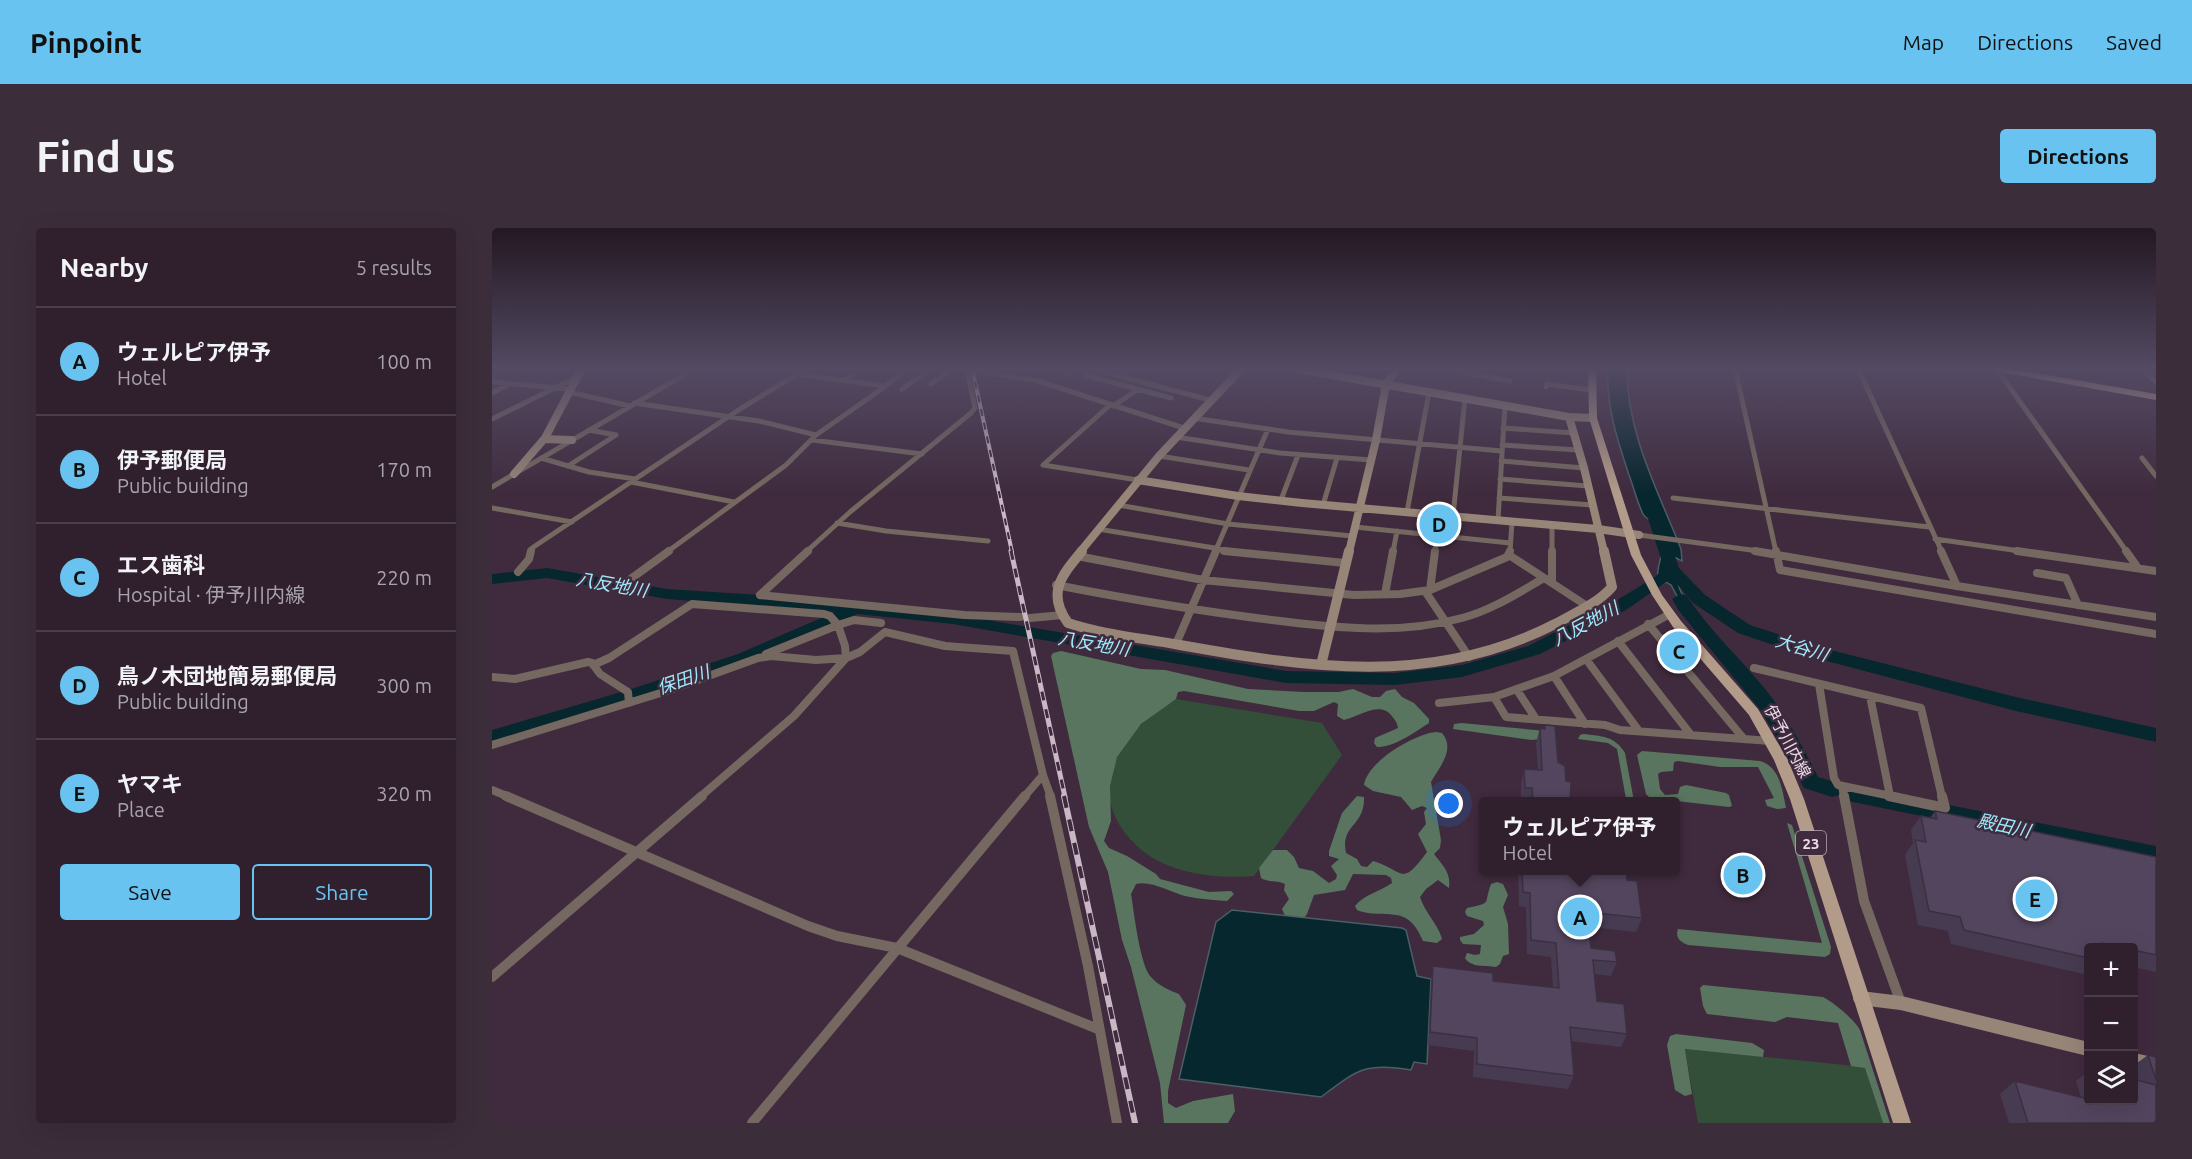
<!DOCTYPE html>
<html lang="en">
<head>
<meta charset="utf-8">
<style>
  body { margin:0; font-family:Ubuntu,"Noto Sans JP",sans-serif; background:#3c2d3a; color:#f1f3f6 }
  .controls { position:absolute; right:18px; bottom:18px; display:grid; overflow:hidden; border-radius:6px; box-shadow:0 6px 24px #0002 }
  .controls button { width:54px; height:54px; display:grid; place-items:center; padding:0; border:0; border-bottom:2px solid #4b3e4a; background:#30202e; color:#f1f3f6; font:30px sans-serif }
  .you { position:absolute; left:957px; top:576px; width:21px; height:21px; margin:-15px; border:4px solid #fff; border-radius:50%; background:#1a73e8; box-shadow:0 0 0 9px #1a73e833 }
  .badge { display:grid; place-items:center; width:39px; height:39px; border-radius:50%; background:#69c3f1; color:#111; font-size:20px; font-weight:700 }
  .pin { position:absolute; translate:-50% -50%; border:3px solid #fff; box-shadow:0 2px 6px #0006 }
  .popup { position:absolute; left:987px; top:569px; width:201px; height:78px; box-sizing:border-box; display:grid; place-content:center; border-radius:6px; background:#30202e; filter:drop-shadow(0 2px 4px #0005); font-size:20px; white-space:nowrap; color:#a8a3aa }
  .popup b { font-size:22px; color:#f1f3f6 }
  .popup::after { content:''; position:absolute; left:50%; top:100%; margin-left:-12px; border:12px solid transparent; border-top-color:#30202e }
  .list { margin:0; padding:0; list-style:none }
  h2 { display:flex; justify-content:space-between; align-items:center; height:78px; margin:0; padding:0 24px; font-size:26px }
  h2 small { font-size:20px; font-weight:400; color:#a8a3aa }
  .list li { display:grid; grid-template-columns:39px 1fr auto; gap:18px; align-items:center; box-sizing:border-box; height:108px; padding:0 24px; border-top:2px solid #4b3e4a }
  .list b { display:block; font-size:22px; white-space:nowrap }
  .list p { margin:0; font-size:20px; white-space:nowrap; color:#a8a3aa }
  .list em { font-size:20px; font-style:normal; color:#a8a3aa }
  .actions { display:flex; gap:12px; padding:18px 24px }
  .actions a { flex:1; padding:14px 0; border:2px solid #69c3f1; border-radius:6px; text-align:center; font-size:21px; color:#69c3f1 }
  .actions .main { background:#69c3f1; color:#111 }
  .icon { flex:none; width:33px; height:33px; fill:none; stroke:currentColor; stroke-width:2; stroke-linecap:round; stroke-linejoin:round }
  .map { position:relative; flex:none; width:1664px; height:895px; overflow:hidden; border-radius:6px }
  header { display:flex; align-items:center; gap:36px; box-sizing:border-box; height:84px; padding:0 30px; background:#69c3f1; color:#111 }
  header strong { font-size:28px }
  nav { display:flex; gap:33px; margin-inline-start:auto; font-size:21px }
  .intro { display:flex; align-items:center; justify-content:space-between; box-sizing:border-box; height:144px; padding:0 36px }
  h1 { margin:0; font-size:42px }
  .button { padding:15px 27px; border-radius:6px; background:#69c3f1; color:#111; font-size:21px; font-weight:700 }
  main { display:flex; gap:36px; padding:0 36px }
  aside { flex:1; background:#30202e; border-radius:6px; box-shadow:0 6px 24px #0002 }
  .map>svg:first-child { display:block }
</style>
</head>
<body>
<header>
<strong>Pinpoint</strong>
<nav><a>Map</a><a>Directions</a><a>Saved</a></nav>
</header>
<div class="intro"><h1>Find us</h1><a class="button">Directions</a></div>
<main>
<aside>
<h2>Nearby<small>5 results</small></h2>
<ul class="list">
<li><span class="badge">A</span><div><b>ウェルピア伊予</b><p>Hotel</p></div><em>100 m</em></li>
<li><span class="badge">B</span><div><b>伊予郵便局</b><p>Public building</p></div><em>170 m</em></li>
<li><span class="badge">C</span><div><b>エス歯科</b><p>Hospital · 伊予川内線</p></div><em>220 m</em></li>
<li><span class="badge">D</span><div><b>鳥ノ木団地簡易郵便局</b><p>Public building</p></div><em>300 m</em></li>
<li><span class="badge">E</span><div><b>ヤマキ</b><p>Place</p></div><em>320 m</em></li>
</ul>
<div class="actions"><a class="main">Save</a><a>Share</a></div>
</aside>
<div class="map">
<svg width="1664" height="895" viewBox="0 0 1664 895">
  <rect width="100%" height="100%" fill="#402b3e"/>
  <path fill="#334e39" d="M684 471 830 495 850 527 762 648C724 651 674 646 645 618 588 565 627 502 684 471Z
    M1193 821 1373 839 1391 895H1206Z"/>
  <path fill="#59755f" d="M569 423 649 441 673 442 756 461 812 464H847L861 461 880 469H888L894 463 903 461 910 469 922 475 937 491V495C923 504 901 520 885 519L882 515 883 510 906 500C905 494 903 492 899 487 887 473 867 489 852 492L845 488 846 476 842 474 822 483H807L692 463 686 464 684 471 649 496 625 529 618 558 619 593 612 613 617 620 635 628 664 646 668 651 717 664 739 663 742 666 735 673C721 672 707 671 693 668 678 664 659 652 644 656L639 666C642 684 648 738 659 749 667 758 677 762 687 766L694 777 676 863V875L684 880 701 873 741 866 743 883 736 895H672L668 855 639 739 630 712 616 644 597 599 559 428 561 425Z
    M969 495 1054 503 1049 511 1040 512 961 501 962 496Z
    M944 504 950 505C964 522 947 539 939 554L949 612 948 620 942 626C951 638 959 644 957 660L946 652 934 661 928 669C933 685 946 696 950 711L945 715 931 713C915 673 892 693 865 682L863 678C871 667 889 663 900 655L899 650 894 647 861 646 853 662 822 667 815 686 812 690 793 688 790 681 797 671 792 662 793 656C784 652 778 655 769 650L767 640 781 622H795L802 629 807 640 821 643 837 655 844 651 845 647 839 638 847 631 837 628V623L850 585 865 568 872 569C873 599 848 596 854 625L865 631 869 638 875 639 881 633C914 643 908 660 935 624L926 606 934 596 932 584 935 580 930 578 920 582 909 569 881 563 872 557C875 534 922 506 944 504Z
    M1091 506C1109 508 1123 508 1133 525L1142 573 1134 571 1125 521 1116 515 1086 511 1088 507Z
    M1150 523 1268 533C1288 539 1290 561 1294 580L1285 581 1275 578 1273 572 1282 570 1266 539H1228L1186 533 1182 534 1181 543 1169 544 1166 546 1168 561 1173 567 1186 566 1188 559 1194 557 1234 565 1237 567 1240 578 1237 579 1158 570 1154 566 1145 527Z
    M1295 595 1300 597 1339 719 1338 726 1333 729 1196 717C1188 714 1183 710 1186 701L1330 715Z
    M1005 654 1011 656 1016 667 1011 679 1016 696 1017 726 1011 728 1008 736 1004 739C993 737 979 740 973 730L975 725 983 727 988 726 989 717 971 716 968 712V709L982 706 992 697 991 693 975 688 973 684 975 680C1001 674 991 678 999 656Z
    M1211 757 1331 769C1341 774 1363 792 1368 802L1398 895H1391L1373 840 1359 838 1346 795 1295 789 1283 794 1215 786 1211 778 1208 760Z
    M1184 806 1260 815 1272 822 1271 829 1193 821 1200 866 1193 868 1183 862 1175 817 1178 808Z"/>
  <path fill="#07272e" stroke="#4b5e66" stroke-width="1.5" d="M1116 140H1135C1134 203 1166 263 1189 321L1190 333 1182 329C1188 352 1181 358 1199 378H1195L1203 391 1199 392 1196 388 1179 357 1174 354 1168 357C1160 340 1176 321 1172 303 1170 295 1155 294 1151 286 1145 274 1142 260 1137 247 1125 211 1114 178 1116 140Z
    M740 682 910 700 914 702 925 748 939 751 935 836 922 834 919 842C873 834 865 842 829 869L687 851 724 694Z"/>
  <g fill="none" stroke-linecap="round" stroke-linejoin="round">
    <path fill="#07272e" fill-rule="evenodd" d="M1158 271 1165 275 1187 340 1213 367 1258 397 1319 417 1524 469 1664 500V514L1524 483 1308 426 1246 405 1201 375 1180 350 1134 382 1048 426 970 449 903 457 794 455 461 396 365 386 258 434 150 472 0 516V502L136 462 246 426 343 384 175 371 55 350 0 356V346L55 340 175 361 285 368 461 386 794 443 903 445 970 437 1036 418 1122 374 1163 349 1172 340 1151 275Z
      M1188 366 1194 367C1217 402 1248 430 1274 462 1295 489 1311 519 1326 549L1347 555 1350 561 1347 567 1340 569 1312 560 1270 484 1187 383 1180 371Z
      M1361 558 1664 618V636L1361 574 1354 572 1351 566 1354 560Z"/>
    <path stroke="#746860" stroke-width="5" d="M295 140 311 142
      M461 140 543 152 692 200
      M555 140 576 145
      M596 140 718 172
      M947 140 1018 153
      M1243 140 1284 324
      M1366 140 1450 324
      M1504 140 1635 324
      M1648 140 1664 154
      M151 142 154 140
      M631 142 635 140
      M130 143 136 140
      M87 145 100 140
      M305 146 392 158
      M593 147 679 170
      M352 153 370 140
      M0 154 78 161
      M439 156 461 140
      M1054 159 1055 156 1099 162
      M410 161 440 140
      M77 164 138 178
      M0 165 17 156
      M142 175 267 193 324 207
      M618 177 551 237 646 252
      M621 178 647 161
      M701 190 796 204 1010 223
      M0 191 85 149
      M1011 200 1082 205
      M684 209 788 225 879 232
      M320 212 430 226
      M1010 217 1086 222
      M667 228 757 242
      M49 230 97 244 143 251
      M1650 230 1664 248
      M1009 233 1092 240
      M76 238 124 207 97 202
      M1008 251 1096 258
      M139 254 242 274
      M0 259 204 140
      M1007 270 1100 277
      M1181 270 1437 299
      M789 272 806 227
      M626 277 736 296 860 308
      M831 277 845 230
      M0 280 80 294
      M915 284 937 164
      M961 288 973 170
      M1006 292 1013 177
      M345 295 394 303 496 313
      M1060 298V324
      M863 299 1018 315
      M606 301 747 324
      M1147 307 1274 324
      M1443 311 1535 324
      M39 324 40 320 245 183 315 140
      M175 324 294 237 324 207 391 160 415 140
      M314 324 358 284 479 185 483 180 475 142
      M723 324 776 201
      M901 324 905 303
      M943 324 945 307
      M1018 324 1020 294"/>
    <path stroke="#746860" stroke-width="8" d="M732 323 853 335
      M1060 323V355
      M1263 323 1465 358 1664 389
      M1284 323 1288 342 1664 406
      M1449 323 1465 358
      M1525 323 1664 343
      M1634 323 1646 340
      M1017 327 1095 378
      M585 328 711 352 862 367 908 366 938 362 1015 329 1018 323
      M26 344 37 331 39 323
      M1545 345 1574 350 1586 377
      M133 355 177 323
      M564 357C636 371 707 383 780 392 843 400 908 407 970 390 1000 382 1026 365 1052 350
      M938 362 943 323
      M933 363 977 429
      M893 366 901 323
      M268 367 316 323
      M268 367 472 387 528 389
      M538 390 571 387
      M1156 396 1252 511
      M1126 413 1199 507
      M684 416 724 323
      M274 426 346 397 353 418 354 430 368 424 393 404 453 418 521 423 551 547 559 569
      M1094 431 1147 503
      M101 437 117 430 200 376 332 386 338 388 346 397 362 392 389 395
      M1262 440 1429 480 1450 569
      M1062 448 1093 496
      M0 449 23 451 96 434 100 435 108 446 136 464 137 475
      M1327 456 1342 550 1346 557 1404 569
      M1025 462 1044 491
      M1378 468 1398 568
      M1002 469 1014 489 1113 497 1128 502 1279 513
      M947 475 1002 469 1062 448 1178 386
      M0 517 175 463 266 430 279 428 324 432 354 430 302 488 208 569
      M1350 558 1352 569
      M0 562 17 569
      M532 569 551 547"/>
    <path stroke="#746860" stroke-width="10" d="M14 568 316 698 345 708 405 720 606 801
      M558 568 596 738 625 895
      M1352 568 1372 673 1409 775
      M1397 568 1453 580 1450 568
      M0 749 210 568
      M260 895 533 568"/>
    <path stroke="#978578" stroke-width="8" d="M800 140 1077 189 1101 190
      M1077 189 1092 240 1112 324
      M53 211 80 212
      M22 246 53 210 90 140
      M646 252 746 268 810 275 1106 301 1147 307
      M588 324 667 228 750 140
      M857 324 884 212 894 156 906 140"/>
    <path stroke="#978578" stroke-width="10" d="M590 323C570 347 554 365 576 395 612 407 650 410 688 417 817 440 941 459 1063 396 1083 385 1105 376 1120 359L1112 323
      M829 437 857 323"/>
    <path stroke="#978578" stroke-width="14" d="M1368 770 1409 775 1596 821
      M1642 832 1664 837"/>
    <path fill="#b39b8a" fill-rule="evenodd" d="M1096 140H1104L1105 190 1149 327 1170 367 1189 393 1266 481 1296 532 1312 571 1419 895H1401L1298 571 1282 532 1257 487 1181 399 1160 367 1139 327 1097 190Z"/>
    <path fill="#cbaf9b" fill-rule="evenodd" d="M1499 140H1515L1664 166V172L1503 143Z"/>
    <defs>
      <path id="rail-far2" d="M480 140 520 324"/>
      <path id="rail-far1" d="M519 323 573 569"/>
      <path id="rail" d="M572 568 643 895"/>
    </defs>
    <use href="#rail-far2" stroke="#c8b8c6" stroke-width="4"/>
    <use href="#rail-far1" stroke="#c8b8c6" stroke-width="5"/>
    <use href="#rail" stroke="#c8b8c6" stroke-width="6"/>
    <use href="#rail-far2" stroke="#402b3e" stroke-width="2" stroke-dasharray="7" stroke-linecap="butt"/>
    <use href="#rail-far1" stroke="#402b3e" stroke-width="3" stroke-dasharray="9" stroke-linecap="butt"/>
    <use href="#rail" stroke="#402b3e" stroke-width="4" stroke-dasharray="12" stroke-linecap="butt"/>
  </g>
  <path fill="#473b51" d="M1295 140H1363L1360 145Z
    M1053 497 1074 553 1079 554 1077 573H1029V555L1032 541 1046 542 1044 515 1048 500H1052Z
    M1443 583 1664 629V744L1641 739V720H1596V747L1459 716 1456 703 1426 697 1413 627 1421 615 1419 602 1429 588 1438 590Z
    M1026 642H1134L1135 652 1150 690 1144 704 1097 699 1099 720 1125 734 1119 748 1102 746 1105 773 1135 806 1129 819 1079 813 1082 848 1076 861 981 849 982 823 936 817 939 752 941 738 1001 753 1061 760 1059 729 1035 726 1034 679 1027 678Z
    M1656 827 1664 829V895H1517L1508 866 1523 853 1589 869 1584 853 1596 843V873H1641V838Z"/>
  <path fill="#53455e" stroke="#3a3042" stroke-width="1.5" d="M1053 497 1063 498 1066 534 1073 538 1074 553 1079 554 1078 572H1072V573H1041L1040 560H1033L1032 541 1050 542 1048 500 1053 501Z
    M1443 583 1664 629V727L1641 722V720H1631L1610 715 1611 720H1596V730L1472 702 1468 689 1437 683 1423 612 1434 614 1429 588 1445 591Z
    M1030 642H1134L1135 652 1145 653 1150 690 1095 684 1099 720 1123 723 1125 734 1101 732 1105 773 1132 776 1135 806 1078 799 1082 848 985 836V810L938 804 941 738 1001 745V753L1067 760 1064 715 1039 712 1038 665 1031 664Z
    M1656 827 1664 829V852Z
    M1641 851 1664 857V895H1536L1523 853 1596 871V873H1602L1611 875 1610 873H1641Z"/>
  <linearGradient id="sky" x2="0" y2="1"><stop stop-color="#231822"/><stop offset="0.53" stop-color="#534a63"/><stop offset="1" stop-color="#534a63" stop-opacity="0"/></linearGradient>
  <rect width="1664" height="265" fill="url(#sky)"/>
  <g text-anchor="middle" dominant-baseline="central" stroke-width="5" stroke-linejoin="round" paint-order="stroke">
    <rect fill="#402b3e" stroke="#b8a8b6" stroke-width="1.5" x="1304" y="603" width="30" height="24" rx="4.5"/>
    <g font-size="15" font-weight="bold" fill="#ebdde9">
      <text x="1319" y="615">23</text>
    </g>
    <g font-size="16" fill="#ebdde9" stroke="#402b3e">
      <text transform="translate(1296 513) rotate(62)">伊予川内線</text>
    </g>
    <g font-size="18" font-style="italic" fill="#9eeafb" stroke="#402b3e">
      <text transform="translate(120 356) rotate(10)">八反地川</text>
      <text transform="translate(1093 395) rotate(-28)">八反地川</text>
      <text transform="translate(602 415) rotate(10)">八反地川</text>
      <text transform="translate(1310 419) rotate(17)">大谷川</text>
      <text transform="translate(191 451) rotate(-19)">保田川</text>
      <text transform="translate(1512 597) rotate(12)">殿田川</text>
    </g>
  </g>
</svg>
<div class="controls">
<button>+</button>
<button>−</button>
<button><svg class="icon" aria-label="layers" viewBox="0 0 24 24"><path d="M12 4l9 5-9 5-9-5zM3 14l9 5 9-5"/></svg></button>
</div>
<div class="you"></div>
<div class="pin badge" style="left:1088px;top:689px">A</div>
<div class="popup"><b>ウェルピア伊予</b>Hotel</div>
<div class="pin badge" style="left:1251px;top:647px">B</div>
<div class="pin badge" style="left:1187px;top:423px">C</div>
<div class="pin badge" style="left:947px;top:296px">D</div>
<div class="pin badge" style="left:1543px;top:671px">E</div>
</div>
</main>
</body>
</html>
